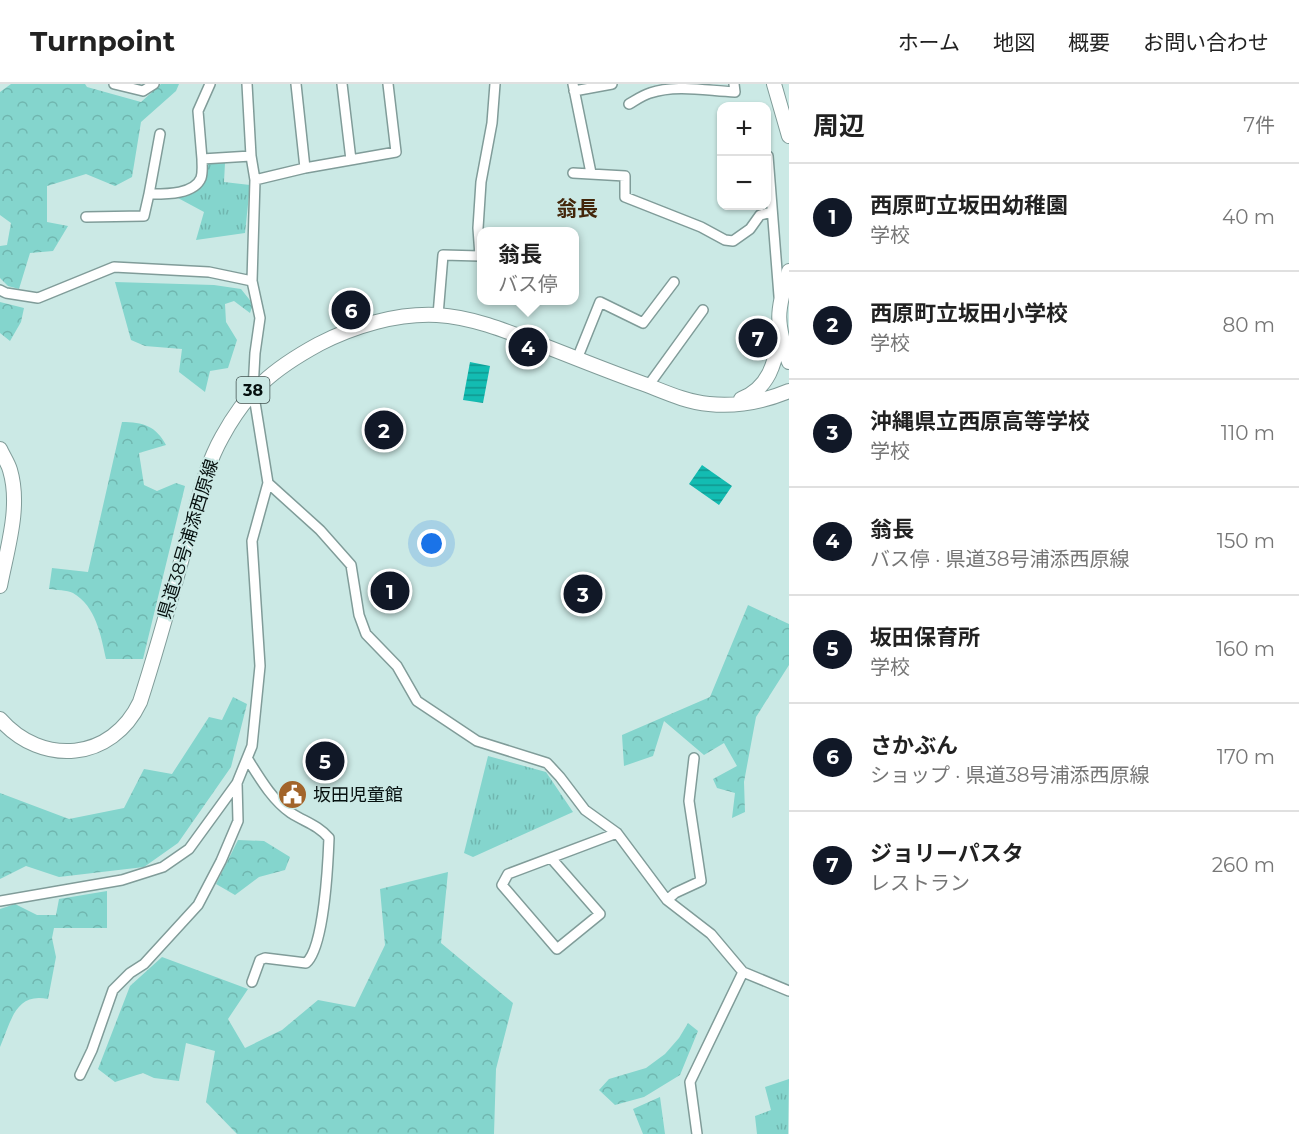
<!DOCTYPE html>
<html lang="ja">
<head>
<meta charset="utf-8">
<style>
  body { margin:0; font-family:Montserrat,"Noto Sans JP",sans-serif; background:#f6f6f6; color:#222 }
  .controls { position:absolute; right:18px; top:18px; display:grid; overflow:hidden; border-radius:12px; box-shadow:0 2px 4px #0004 }
  .controls button { width:54px; height:54px; display:grid; place-items:center; padding:0; border:0; border-bottom:2px solid #e0e0e0; background:#fff; color:#222; font:30px sans-serif }
  .you { position:absolute; left:432px; top:460px; width:21px; height:21px; margin:-15px; border:4px solid #fff; border-radius:50%; background:#1a73e8; box-shadow:0 0 0 9px #1a73e833 }
  .badge { display:grid; place-items:center; width:39px; height:39px; border-radius:50%; background:#111827; color:#fff; font-size:20px; font-weight:700 }
  .pin { position:absolute; translate:-50% -50%; border:3px solid #fff; box-shadow:0 2px 6px #0006 }
  .popup { position:absolute; left:477px; top:143px; width:102px; height:78px; box-sizing:border-box; display:grid; place-content:center; border-radius:12px; background:#fff; filter:drop-shadow(0 2px 4px #0005); font-size:20px; white-space:nowrap; color:#767676 }
  .popup b { font-size:22px; color:#222 }
  .popup::after { content:''; position:absolute; left:50%; top:100%; margin-left:-12px; border:12px solid transparent; border-top-color:#fff }
  .list { margin:0; padding:0; list-style:none }
  h2 { display:flex; justify-content:space-between; align-items:center; height:78px; margin:0; padding:0 24px; font-size:26px }
  h2 small { font-size:20px; font-weight:400; color:#767676 }
  .list li { display:grid; grid-template-columns:39px 1fr auto; gap:18px; align-items:center; box-sizing:border-box; height:108px; padding:0 24px; border-top:2px solid #e0e0e0 }
  .list b { display:block; font-size:22px; white-space:nowrap }
  .list p { margin:0; font-size:20px; white-space:nowrap; color:#767676 }
  .list em { font-size:20px; font-style:normal; color:#767676 }
  .map { position:relative; flex:none; width:789px; height:1050px; overflow:hidden }
  header { display:flex; align-items:center; gap:36px; box-sizing:border-box; height:84px; padding:0 30px; background:#fff; border-bottom:2px solid #e0e0e0 }
  header strong { font-size:28px }
  nav { display:flex; gap:33px; margin-inline-start:auto; font-size:21px }
  main { display:flex }
  aside { flex:1; background:#fff }
  .map>svg:first-child { display:block }
</style>
</head>
<body>
<header>
<strong>Turnpoint</strong>
<nav><a>ホーム</a><a>地図</a><a>概要</a><a>お問い合わせ</a></nav>
</header>
<main>
<div class="map">
<svg width="789" height="1050" viewBox="0 0 789 1050">
  <defs>
    <pattern id="grass-tufts" width="24" height="20" patternUnits="userSpaceOnUse" patternTransform="scale(1.5)"><rect width="24" height="20" fill="#84d5cd"/><path d="M3 7l-1-3M5 7V3M7 7l1-3M15 17l-1-3M17 17v-4M19 17l1-3" fill="none" stroke="#70b6af"/></pattern>
    <pattern id="forest-crowns" width="20" height="18" patternUnits="userSpaceOnUse" patternTransform="scale(1.5)"><rect width="20" height="18" fill="#84d5cd"/><path d="M2 6a3 3 0 1 1 6 0M12 15a3 3 0 1 1 6 0" fill="none" stroke="#70b6af"/></pattern>
    <pattern id="water-rules" width="6" height="5" patternUnits="userSpaceOnUse" patternTransform="scale(1.5)"><rect width="6" height="5" fill="#13bcb2"/><path d="M0 2.5h6" fill="none" stroke="#10978f"/></pattern>
  </defs>
  <rect width="100%" height="100%" fill="#cbe9e5"/>
  <path fill="url(#grass-tufts)" d="M225 79 224 98 250 101 245 149 196 156 204 128 178 114C200 106 203 102 208 80Z
    M488 672 546 688 573 728 473 773 464 769Z
    M789 995 788 1050H757L755 1032 771 1026 765 1003Z"/>
  <path fill="url(#forest-crowns)" d="M11 0H85L87 3 141 18 161 0H179L176 7 141 38 132 93 115 102 86 90 47 102V138L68 142 53 167 30 169 19 205 8 202 0 194V162L7 161 11 139 0 131V8Z
    M115 198 214 201 241 205 253 220 250 229 234 217 225 220 226 238 237 256 228 284 210 287 205 308 179 288 182 265 145 262 131 256Z
    M0 218 24 224 21 238 10 257 0 249Z
    M122 338C143 338 156 342 166 361L139 369 144 401 157 407 176 399 185 402 143 575H106C101 552 96 522 73 509 67 506 56 506 49 505L52 484 88 488Z
    M748 521 789 540V581L756 633 744 698 745 728 732 734 735 709 717 704 713 695 737 682 724 659 704 671 664 637 653 672 624 682 622 651 710 613Z
    M233 613 247 620 231 683 178 759 144 783 59 793 26 782 0 795V709L69 735 124 724 144 685 172 690 209 633 222 636Z
    M238 756 264 757 290 773 285 786 259 793 235 811 216 800Z
    M448 788 441 859 513 919 496 985 494 1050H237L206 1018 215 967 186 959 179 997 154 994 143 989 115 998 98 985 130 902 162 873 248 905 228 935 245 964 282 946 318 916 355 923 385 861 380 805Z
    M107 807V844H54L52 854 56 873 48 915C15 908 11 938 0 963V825L15 820 37 831H56L59 815Z
    M688 939 698 947 680 991 644 1013 615 1021 599 1006 609 995 646 984 665 970 679 954Z
    M660 1013 665 1050H643L633 1025Z"/>
  <path fill="url(#water-rules)" d="M470 278 490 282 483 319 463 316Z
    M702 381 732 402 719 421 689 400Z"/>
  <g fill="none" stroke-linecap="round" stroke-linejoin="round">
    <defs>
      <path id="minor" d="M114 0 143 7 154 0
        M210 0 198 27 202 75 251 72
        M296 0 305 84
        M342 0 351 76
        M573 0 591 89
        M574 7 612 0
        M629 20C636 16 643 11 650 9 677 0 708 7 735 8L734 0
        M160 50 149 110C164 110 194 111 201 94 203 88 202 82 202 75
        M768 72 779 212
        M573 89 625 92V113L701 143 725 156 733 157 750 145 760 131 772 128
        M255 96 305 84 396 68 388 0
        M86 133 144 132 149 110
        M0 206 6 209 38 214 114 183 209 188 252 197
        M438 231 443 171 480 172 478 144 481 98 492 39 495 0
        M577 275 600 218 643 239 674 198
        M648 302 703 226
        M268 399 320 446 351 481 359 531 366 550 397 582 417 617 477 657 547 679 560 693 585 726 617 749 667 816 711 850 743 888 789 907
        M247 674C259 693 272 716 291 729 305 738 318 741 329 754 328 780 324 864 306 879L265 874 260 876 252 898
        M551 774 600 830 557 865 502 801 508 790 617 749
        M667 816 675 809 701 797 689 717 694 674
        M0 817 122 796 163 783 189 765 237 699 252 662 260 582 252 457 268 399 253 306 255 269 260 234 252 197 255 96 251 72 247 0
        M80 991 92 966 113 906 130 889 144 880 198 821 221 777 238 737 237 699
        M697 1050 690 998 743 888"/>
      <path id="primary" d="M774 0 789 52
        M789 187C776 228 776 238 789 278
        M741 315C770 304 775 277 781 250
        M0 365C3 372 8 379 10 386 21 423 7 465 0 502
        M0 635C42 683 112 677 140 618 158 563 173 507 188 452 198 418 205 383 222 353 247 307 273 285 319 260 354 242 397 229 437 231 473 233 509 248 542 261 576 274 610 288 644 300 665 308 686 318 709 320 736 323 765 317 789 307"/>
    </defs>
    <use href="#minor" stroke="#809c99" stroke-width="12"/>
    <use href="#primary" stroke="#809c99" stroke-width="16"/>
    <use href="#minor" stroke="#fff" stroke-width="9"/>
    <use href="#primary" stroke="#fff" stroke-width="14"/>
  </g>
  <defs>
    <symbol id="civic-disc" viewBox="-11 -11 22 22"><circle r="9.5" fill="#a2642a" stroke="#cbe9e5"/><path d="M-.6-6.5H3V-4.5H.6V-3L4-1V1h2V6H-6V1h2V-1L-.6-3ZM-1.2 2.5V6h2.4V2.5Z" fill="#fff"/></symbol>
  </defs>
  <g fill-rule="evenodd">
    <use href="#civic-disc" x="276" y="694" width="33" height="33"/>
  </g>
  <g text-anchor="middle" dominant-baseline="central" stroke-width="4.5" stroke-linejoin="round" paint-order="stroke">
    <rect fill="#cbe9e5" stroke="#41514f" stroke-width="1.5" x="236.5" y="293" width="33" height="26" rx="4.5"/>
    <g font-size="16" font-weight="bold" fill="#06100f">
      <text x="253" y="306">38</text>
    </g>
    <g font-size="18" fill="#06100f" stroke="#cbe9e5">
      <text transform="translate(188 455) rotate(-73)">県道38号浦添西原線</text>
    </g>
    <g font-size="18" fill="#06100f" stroke="#cbe9e5" text-anchor="start">
      <text x="313" y="711">坂田児童館</text>
    </g>
    <g font-size="21" font-weight="bold" fill="#43260a" stroke="#cbe9e5">
      <text x="577" y="124">翁長</text>
    </g>
  </g>
</svg>
<div class="controls">
<button>+</button>
<button>−</button>
</div>
<div class="you"></div>
<div class="pin badge" style="left:390px;top:507px">1</div>
<div class="pin badge" style="left:384px;top:346px">2</div>
<div class="pin badge" style="left:583px;top:510px">3</div>
<div class="pin badge" style="left:528px;top:263px">4</div>
<div class="popup"><b>翁長</b>バス停</div>
<div class="pin badge" style="left:325px;top:677px">5</div>
<div class="pin badge" style="left:351px;top:226px">6</div>
<div class="pin badge" style="left:758px;top:254px">7</div>
</div>
<aside>
<h2>周辺<small>7件</small></h2>
<ul class="list">
<li><span class="badge">1</span><div><b>西原町立坂田幼稚園</b><p>学校</p></div><em>40 m</em></li>
<li><span class="badge">2</span><div><b>西原町立坂田小学校</b><p>学校</p></div><em>80 m</em></li>
<li><span class="badge">3</span><div><b>沖縄県立西原高等学校</b><p>学校</p></div><em>110 m</em></li>
<li><span class="badge">4</span><div><b>翁長</b><p>バス停 · 県道38号浦添西原線</p></div><em>150 m</em></li>
<li><span class="badge">5</span><div><b>坂田保育所</b><p>学校</p></div><em>160 m</em></li>
<li><span class="badge">6</span><div><b>さかぶん</b><p>ショップ · 県道38号浦添西原線</p></div><em>170 m</em></li>
<li><span class="badge">7</span><div><b>ジョリーパスタ</b><p>レストラン</p></div><em>260 m</em></li>
</ul>
</aside>
</main>
</body>
</html>
